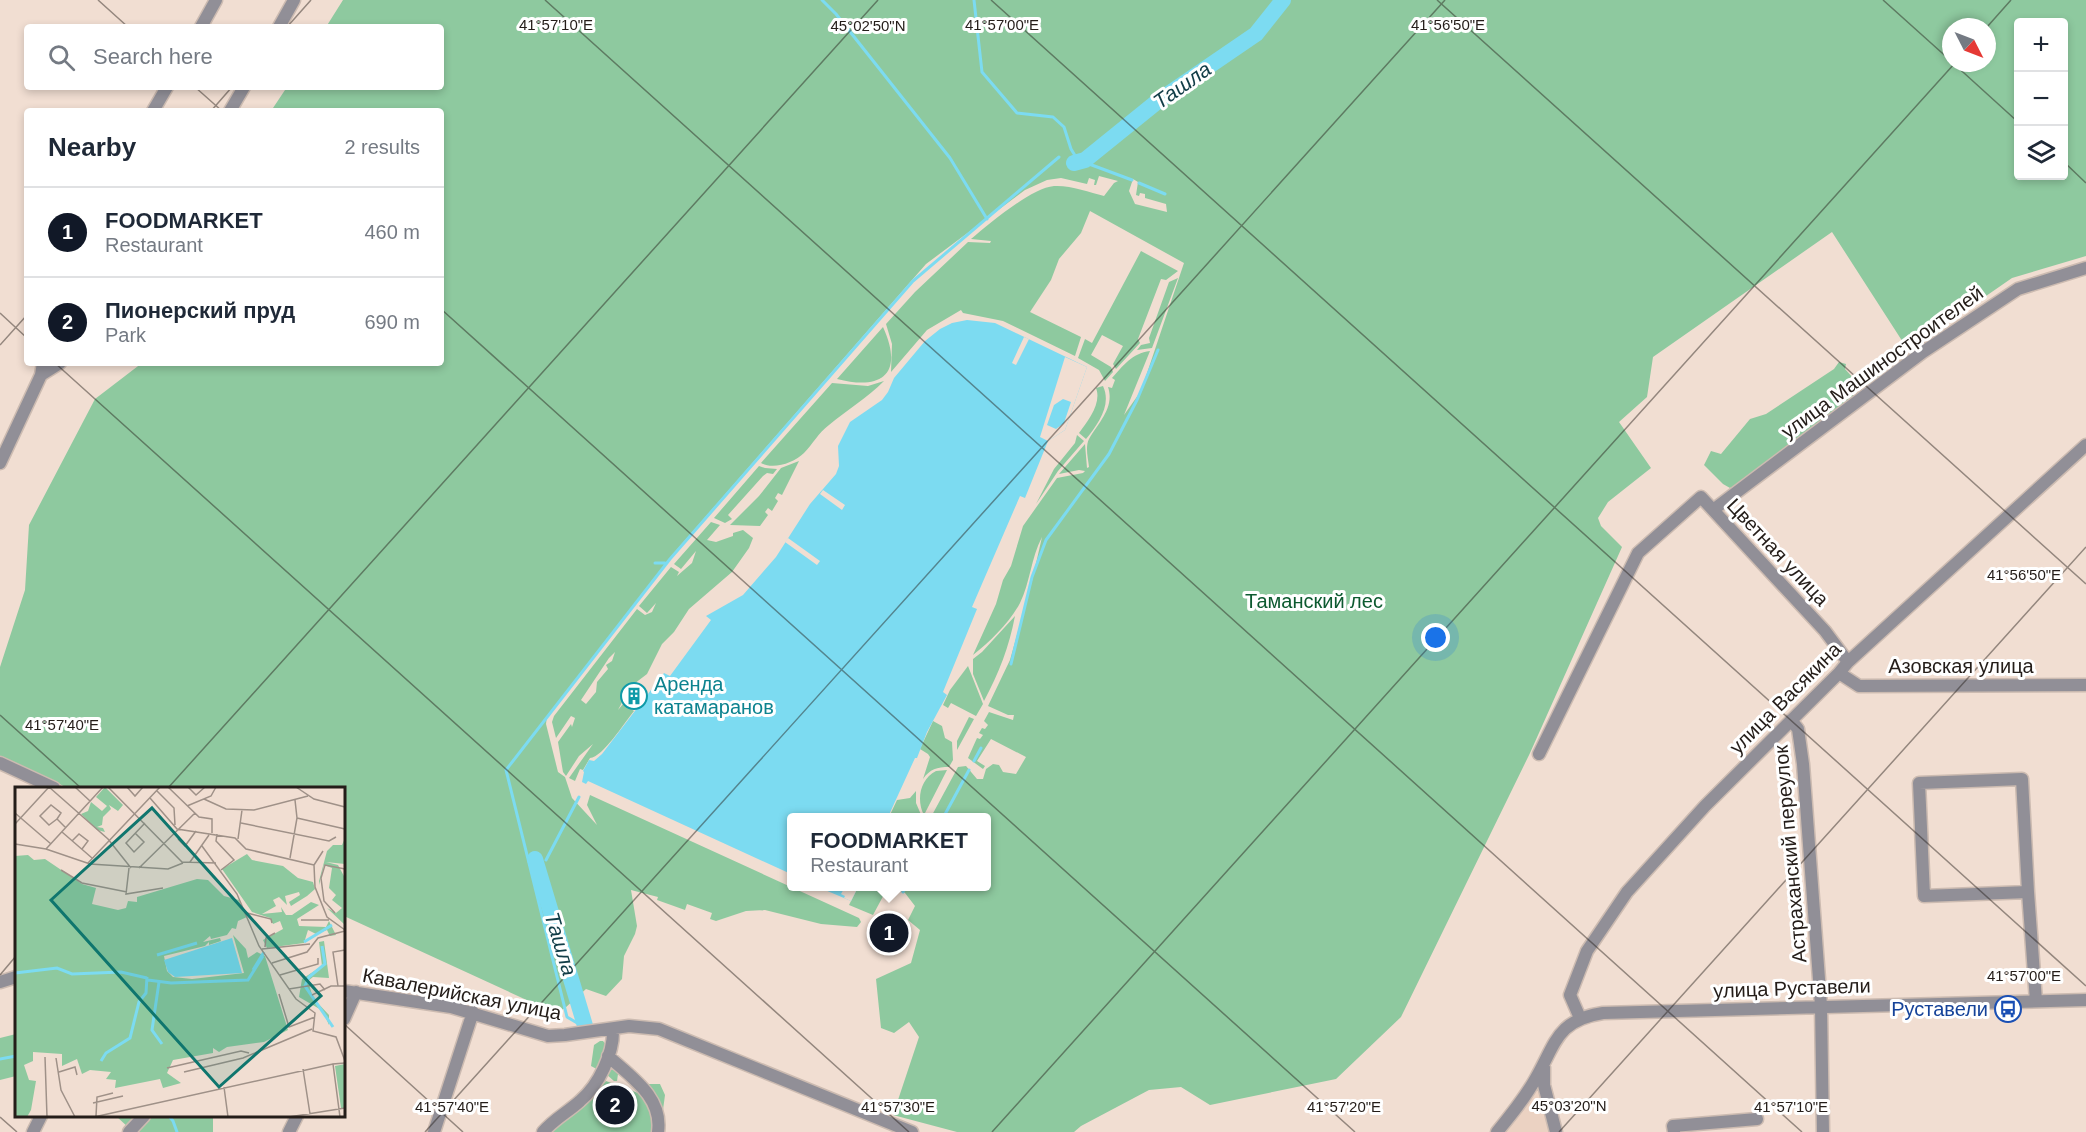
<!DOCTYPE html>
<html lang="en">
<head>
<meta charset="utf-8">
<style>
  body { margin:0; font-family:Helvetica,sans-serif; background:#f6f6f7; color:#1f2937 }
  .controls { position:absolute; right:18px; top:18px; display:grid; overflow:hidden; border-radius:6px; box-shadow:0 3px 9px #0003 }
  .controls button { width:54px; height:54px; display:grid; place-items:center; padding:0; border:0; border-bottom:2px solid #e0e1e3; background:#fff; color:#1f2937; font:30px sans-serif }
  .compass { position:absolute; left:1942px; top:18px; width:54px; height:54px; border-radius:50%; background:#fff; box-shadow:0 3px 9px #0003; rotate:132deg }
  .you { position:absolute; left:1436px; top:638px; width:21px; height:21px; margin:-15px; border:4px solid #fff; border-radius:50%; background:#1a73e8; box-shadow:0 0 0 9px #1a73e833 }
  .badge { display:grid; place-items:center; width:39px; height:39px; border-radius:50%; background:#111827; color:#fff; font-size:20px; font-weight:700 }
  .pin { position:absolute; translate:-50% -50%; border:3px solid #fff; box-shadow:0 2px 6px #0006 }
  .popup { position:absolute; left:787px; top:813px; width:204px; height:78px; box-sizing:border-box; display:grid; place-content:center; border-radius:6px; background:#fff; filter:drop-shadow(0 2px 4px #0005); font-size:20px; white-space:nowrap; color:#747a83 }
  .popup b { font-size:22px; color:#1f2937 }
  .popup::after { content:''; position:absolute; left:50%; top:100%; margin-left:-12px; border:12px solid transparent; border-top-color:#fff }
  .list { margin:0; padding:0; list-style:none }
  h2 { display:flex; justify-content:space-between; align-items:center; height:78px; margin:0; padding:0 24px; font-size:26px }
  h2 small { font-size:20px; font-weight:400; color:#747a83 }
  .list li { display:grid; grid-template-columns:39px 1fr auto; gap:18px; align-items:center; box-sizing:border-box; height:90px; padding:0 24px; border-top:2px solid #e0e1e3 }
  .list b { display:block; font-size:22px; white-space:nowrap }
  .list p { margin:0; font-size:20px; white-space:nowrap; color:#747a83 }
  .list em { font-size:20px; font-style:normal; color:#747a83 }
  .icon { flex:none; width:33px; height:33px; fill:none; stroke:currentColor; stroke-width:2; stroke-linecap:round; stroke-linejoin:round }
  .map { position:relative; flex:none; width:2086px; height:1132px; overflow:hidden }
  .search { position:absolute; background:#fff; box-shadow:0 3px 9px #0003; left:24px; top:24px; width:420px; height:66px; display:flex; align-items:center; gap:15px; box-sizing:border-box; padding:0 21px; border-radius:6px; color:#747a83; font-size:22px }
  .panel { position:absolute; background:#fff; box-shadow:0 3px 9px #0003; left:24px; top:108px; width:420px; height:258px; border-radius:6px }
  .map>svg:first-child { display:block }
</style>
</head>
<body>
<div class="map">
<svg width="2086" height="1132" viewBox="0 0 2086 1132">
  <rect width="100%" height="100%" fill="#f1ded2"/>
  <path fill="#ebd2c2" d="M1539 1088 1552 1132H1504Z"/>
  <path fill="#8ec99f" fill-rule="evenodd" d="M343 0H2086V256L2012 278 1908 350 1832 232 1653 357 1647 397 1619 422 1651 468 1608 502 1598 518 1601 526 1622 547 1530 753 1401 1017 1336 1079 1210 1105 1181 1087 1149 1090 1081 1126 1074 1132H957L893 1115 919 1037 909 1022 894 1033 881 1028 876 979 911 963 920 930 908 920 915 906 905 893 896 889 897 886H986V818L931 817 958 767 966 766 977 779H983L986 769 993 764 999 765 1003 772 1016 774 1026 757 991 739 977 761 985 766 983 769 968 758 977 738 980 739 983 735 979 733 982 728 985 729 988 725 984 721 989 712 1013 720 1014 715H1008L988 706 1010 660 1032 581 1042 537C1031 558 1030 583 1020 603 1010 622 990 642 973 655L996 604 1003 580 1011 566 1023 526 1057 478 1083 473 1085 471 1079 470 1059 474 1085 444 1087 468 1089 467C1088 458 1085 447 1089 439 1098 423 1115 408 1108 387L1112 388 1115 380 1112 378C1123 366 1132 353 1150 351L1124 415 1141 391 1184 263 1090 211 1081 233 1059 259 1051 280 1030 312 1081 337 1075 356 1003 321 963 313 961 310 927 330 891 372 892 344 886 324 915 292 968 242 990 243 991 241 971 239C989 224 1031 188 1054 186 1070 185 1089 192 1104 196L1114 183 1118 181 1099 176 1096 185H1094L1095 180 1089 178 1087 184 1061 178 1047 180 1025 190 926 264 674 553 547 716 546 724 558 772 565 777 572 798 597 825 587 805 590 795 859 918 861 922 857 927 821 924 765 910 746 911 716 921 710 919 712 913 687 904 685 910 657 900 658 897 631 890 637 926 635 934 624 956 622 979 606 996 586 989 565 1008 555 1013 344 916V788H68L0 757V667L25 590 29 525 95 399 142 363H441V111H271L287 87H441V27H326ZM2018 22H2064V176H2018ZM1951 27H1987V63H1951ZM1133 179 1138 182 1136 195 1139 196 1140 193 1145 194V198L1166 204 1167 212 1135 204 1129 191Z
    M1141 251 1178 271 1166 280 1161 279 1138 339 1140 343 1116 369 1113 364 1123 346 1102 335 1091 355 1111 367 1113 372 1105 381 1099 370 1078 358 1085 339 1092 343Z
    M1178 278 1152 348 1137 350 1141 345 1150 343 1149 338 1169 282Z
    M883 327C904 373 883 391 837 379Z
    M1839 362 1846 364 1845 369 1854 379 1876 363 1886 375 1870 388 1858 382 1852 389 1854 400 1744 481 1730 488 1723 484 1704 465 1711 451 1721 454 1750 419 1766 414 1834 369Z
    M884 381C867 398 847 410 829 425 818 433 813 444 804 453 794 463 773 470 761 463L832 383 868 386Z
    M1103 386C1112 405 1098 424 1086 439L1079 433C1088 421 1102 403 1096 388Z
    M1077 435 1084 441 1058 471 1036 504 1054 469 1075 443Z
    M799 461 782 495 778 493 775 498 778 501 772 511 768 508 765 512 768 515 760 526 730 525 759 496 781 468Z
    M759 466 765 468 777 469 773 474 767 473 763 476 728 515 732 519 725 523 714 518Z
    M711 522 720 525 707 540 716 542 733 536V533L743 530 753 538 749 548 732 572 689 609 674 632 662 644 647 674 630 687 618 710 623 704 634 711C624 723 603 757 590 758L583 770 580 769 575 781 569 778 593 744 579 756 566 776 563 772 558 742 571 724 572 727 575 718 571 716 556 738 552 722 554 716 637 609 645 615 652 612 656 603 647 613 639 606 671 567 679 572 677 576 692 563 696 551 681 569 674 564ZM615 652 612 661 606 665 608 669 597 682 596 692 586 704 581 700 609 658Z
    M1015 616C1009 647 999 673 984 701L973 674V659L982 652Z
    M968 666 983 704 976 716 951 703 948 708 943 705 950 690Z
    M969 717 974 719 957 750V741Z
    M933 721 942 726 945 738 952 742 953 760 949 767C937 767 930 769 923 779L930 757 928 754 920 749Z
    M947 770 924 815C916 800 920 779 936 771Z
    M916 791V803L922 817H889L897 800 910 798Z
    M858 887H888L873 915 849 905Z
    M16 1034V1076L0 1080V1038Z
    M600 1041H603L607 1046 605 1059 618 1074 617 1081H614L606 1074 591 1066 594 1045Z
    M606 1081 638 1093 648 1084H660L665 1095 660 1132H552C568 1113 589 1099 606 1081Z
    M116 1116H213V1132H130L129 1128Z"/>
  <path fill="#7cdbf1" d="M967 320 995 323 1087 367 1065 430 1048 441 1025 498 1020 496 972 607 977 609 943 692 947 695 927 732 917 758H915L888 817 792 818 791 874 588 781 586 784 582 782 584 772 583 771 589 760 594 761 602 754 664 673 670 676 711 620 706 616 743 595 776 557 810 504 836 474 839 466 838 446 850 422 882 400 888 392 894 378 925 341 940 329 952 323Z
    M818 887H858L851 901Z"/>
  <path fill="#f1ded2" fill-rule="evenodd" d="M1024 337 1029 339 1016 365 1012 363Z
    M1065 357 1087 367 1065 430 1048 441 1040 437ZM1063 399 1071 402 1064 423 1056 429 1047 425 1054 405Z
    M823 490 845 505 842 510 820 494Z
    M788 538 820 561 817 565 785 542Z
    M845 887H858L851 901 844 898 845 896 841 894Z"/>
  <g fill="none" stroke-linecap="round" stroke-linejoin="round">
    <path stroke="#7cdbf1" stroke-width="3" d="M822 0 836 14 950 158 987 219
      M974 0 982 72 1017 113 1053 117 1064 127 1071 149 1079 162
      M1081 161 1132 180
      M1139 183 1165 194
      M655 563H665
      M1011 664 1032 577 1046 540 1109 454 1137 400 1158 350
      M974 761 981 748
      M943 818 969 770
      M546 860 579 797
      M540 873 542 868
      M903 892 906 886
      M584 1027 567 1017 506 770 670 559 913 281 1059 157
      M0 1059 16 1056
      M169 1116 173 1121 177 1132"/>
    <path stroke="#7cdbf1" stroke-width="16" d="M1074 163 1085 160 1158 101 1256 34 1283 0
      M535 859 586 1029"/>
    <defs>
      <path id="minor" d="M201 27 216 0
        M279 27 294 0
        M153 111 167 87
        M230 111 244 87
        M41 375 60 363
        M0 463 41 375 43 363
        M1713 510 1923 352 2018 289 2086 268
        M1839 673 1859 686 2086 685
        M1791 720 1798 729 1803 764 1821 1006 1823 1132
        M1539 754 1638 553 1701 497 1825 631 1848 662
        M0 763 54 788
        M2028 892 1924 896 1919 783 2022 779 2028 892 2036 1001
        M0 982 16 977
        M344 991 451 1007 548 1036 565 1035 629 1026 659 1029 912 1132
        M1580 1018 1570 995 1587 951 1627 892 1705 806 1839 673 1848 662 2086 445
        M344 1019 356 992
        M608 1056C631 1077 663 1097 658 1132
        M1544 1067V1085L1556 1132
        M33 1132 41 1116
        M129 1132 144 1116
        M289 1132 297 1116
        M434 1132 473 1012
        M543 1132C554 1119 568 1112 580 1101 599 1085 614 1053 613 1029
        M1497 1132C1511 1115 1525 1098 1536 1078 1556 1043 1557 1020 1603 1013L2086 1000
        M1674 1132 1673 1126 1757 1119"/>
    </defs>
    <use href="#minor" stroke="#ccbbb1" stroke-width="15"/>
    <use href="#minor" stroke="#918f97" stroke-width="12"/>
  </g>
  <path fill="none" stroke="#241d19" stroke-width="1.5" stroke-opacity="0.45" d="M98 0 128 27M545 0 1802 1132M991 0 2086 986M1437 0 2086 584M1883 0 1951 61M287 27 311 0M1987 27 2011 0M1953 63 2018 122M195 87 222 111M211 111 232 87M2064 162 2086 183M441 309 1355 1132M0 313 27 338M0 345 27 315M55 363 909 1132M0 715 81 788M168 788 878 0M0 975 16 956M344 1024 463 1132M0 1117 17 1132M425 1132 1445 0M992 1132 1955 63M1559 1132 2086 547"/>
  <defs>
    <symbol id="building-ring" viewBox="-11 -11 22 22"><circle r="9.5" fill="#fff" stroke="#0f9aa8" stroke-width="1.5"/><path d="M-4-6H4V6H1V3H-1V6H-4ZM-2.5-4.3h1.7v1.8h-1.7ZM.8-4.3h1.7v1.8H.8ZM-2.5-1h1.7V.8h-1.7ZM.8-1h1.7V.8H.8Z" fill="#0f9aa8"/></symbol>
    <symbol id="bus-ring" viewBox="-11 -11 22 22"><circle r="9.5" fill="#fff" stroke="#1a4fb4" stroke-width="1.5"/><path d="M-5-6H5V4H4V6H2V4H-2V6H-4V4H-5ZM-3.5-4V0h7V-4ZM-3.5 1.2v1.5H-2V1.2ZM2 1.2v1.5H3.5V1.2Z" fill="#1a4fb4"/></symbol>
  </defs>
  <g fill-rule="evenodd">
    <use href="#building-ring" x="619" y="681" width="30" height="30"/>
    <use href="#bus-ring" x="1993" y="994" width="30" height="30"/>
  </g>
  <g text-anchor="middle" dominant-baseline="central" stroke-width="6" stroke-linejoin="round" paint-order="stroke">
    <g font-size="20" fill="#241d19" stroke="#fff">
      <text transform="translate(1882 362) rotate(-36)">улица Машиностроителей</text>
      <text transform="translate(1778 552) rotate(47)">Цветная улица</text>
      <text x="1961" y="666">Азовская улица</text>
      <text transform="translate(1785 698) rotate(-45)">улица Васякина</text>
      <text transform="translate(1790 854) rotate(-95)">Астраханский переулок</text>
      <text transform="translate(1792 988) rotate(-2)">улица Руставели</text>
      <text transform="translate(462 994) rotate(11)">Кавалерийская улица</text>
    </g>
    <g font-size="20" fill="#0d5a30" stroke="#fff">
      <text x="1314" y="601">Таманский лес</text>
    </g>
    <g font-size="20" fill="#0d838f" stroke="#fff" text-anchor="start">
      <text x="654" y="684">Аренда<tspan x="654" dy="23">катамаранов</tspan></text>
    </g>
    <g font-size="20" fill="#164399" stroke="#fff" text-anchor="end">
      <text x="1988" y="1009">Руставели</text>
    </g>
    <g font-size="21" font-style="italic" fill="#113d47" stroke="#fff">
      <text transform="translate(1182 85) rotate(-35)">Ташла</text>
      <text transform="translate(561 944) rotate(73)">Ташла</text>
    </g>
  </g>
  <g transform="translate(15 787)">
    <rect width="330" height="330" fill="#f1ded2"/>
    <path d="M90 0 108 18 103 24 94 18 96 22 88 30 87 38 82 40 88 41 90 45 82 43 66 27 73 24 76 15 87 24 92 19 81 10ZM330 51V77L311 75 323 78 330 91V138L312 121 321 126 327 121 317 113 321 108 314 101 317 81 309 78 304 98V94L312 64 318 58H327ZM232 67 237 73 268 79 283 91 298 95 300 102 292 109 276 119 274 115 285 108 284 105 270 109 272 118 264 110 258 113 261 119 247 127 267 125 266 120 271 128H277L296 115 304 118 282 132 284 139 311 140 314 134 321 148 315 149 312 143 301 147 293 143 289 156 252 161 248 153 268 142 265 134 258 137 255 131 237 125 207 82ZM13 68 19 73 30 72 67 97 81 101 77 117 103 123 111 121 113 114 122 115V110L182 92 193 93 209 109 224 113 232 130 223 134 221 142 217 141 212 148 196 152 195 149 188 155 205 151 206 154 194 158V155L190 159 149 169 152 184 158 190 177 192 229 186 218 148 231 162 233 171 242 165 250 169 273 243 249 255 212 260 204 265 198 261V266L158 273 152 286 166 296 148 301 145 292 100 301 101 293 91 292 96 285 75 283 67 287 62 272 47 279V267L18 265V274L9 278 14 293 21 294 16 323 12 330H0V69ZM309 154 314 191 298 190 293 194 298 211 314 228V238L308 224 284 210 287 192 307 179 304 155ZM330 277V321H326L320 279Z" fill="#8ec99f"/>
    <path d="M217 151 227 186 160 190 153 185 149 173Z" fill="#7cdbf1"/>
    <path fill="none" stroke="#7cdbf1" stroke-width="3" d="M289 155 317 138M307 159 310 177 294 190 290 199 318 240M142 168 182 156M238 183 249 165M0 186 42 181 57 187 106 185 132 191M133 193 156 196 233 193 248 169M144 195 137 243 147 257M86 274 91 266 115 251 124 215 131 206 132 190"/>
    <path fill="none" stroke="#9f9188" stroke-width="1.5" d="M34 0 93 52 116 81M60 0 75 14M93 0 167 75 201 76M112 0 120 9 128 0M153 0 184 30 197 32V46M173 0 181 8 190 0M238 0H263M281 0 299 12 330 20M142 4 159 21 160 38M135 11 162 42 220 51 231 62 299 78M189 12 211 22 239 23 293 9M172 19 196 9 201 0M0 26 36 57M282 31 330 42M42 32 34 38 25 29 36 18 46 26 42 32 51 41M226 36 314 54 321 50M0 37 34 0M47 45 77 71M120 46 129 55 119 65 111 56 130 36M202 47 201 54 219 73 206 83M163 52 170 59 181 44M223 52 227 23M57 54 64 47 73 54 67 62M0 57 31 62 75 77 153 82 168 76M187 59 222 107 244 159 281 212 300 226 298 244 321 250 330 274M31 62 88 0M308 64 299 78 300 100 312 130 330 143M275 71 282 31 280 13M175 75 194 48M73 76 145 0M114 81 111 107 148 101M124 81 180 26M46 83 67 96 112 105M232 126 256 132 257 136M320 126 309 114 306 91 310 78 330 82M286 133H314M250 160 251 151 260 146M247 162 295 157M257 176 292 165 303 151 330 144M265 188 303 177V171M323 199 318 165 330 163M274 202 305 197 310 203M264 207 274 240 300 230M297 208 316 199H330M30 270 32 330M41 271 46 303 60 330M152 281 226 264 234 266M288 282 295 327M44 285 60 280 62 288M169 285 228 271 297 242M209 300 213 330M78 316 108 309M81 329 82 310 98 306M79 330 318 277M274 330 330 321M325 330 318 277 330 276"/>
    <path fill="#0f766e" fill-opacity="0.15" stroke="#0f766e" stroke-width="3" d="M137 21 306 209 204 300 36 113Z"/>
    <rect width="330" height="330" fill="none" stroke="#241d19" stroke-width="3"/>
  </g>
  <g font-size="15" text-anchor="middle" fill="#241d19" stroke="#fff" stroke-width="6" stroke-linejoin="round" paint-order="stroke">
    <text x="556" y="30">41°57'10"E</text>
    <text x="1002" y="30">41°57'00"E</text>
    <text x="1448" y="30">41°56'50"E</text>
    <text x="868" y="31">45°02'50"N</text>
    <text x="2024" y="580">41°56'50"E</text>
    <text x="62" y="730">41°57'40"E</text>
    <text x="2024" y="981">41°57'00"E</text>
    <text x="1569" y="1111">45°03'20"N</text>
    <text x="452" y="1112">41°57'40"E</text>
    <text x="898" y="1112">41°57'30"E</text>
    <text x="1344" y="1112">41°57'20"E</text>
    <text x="1791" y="1112">41°57'10"E</text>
  </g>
</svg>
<div class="controls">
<button>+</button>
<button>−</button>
<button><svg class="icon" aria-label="layers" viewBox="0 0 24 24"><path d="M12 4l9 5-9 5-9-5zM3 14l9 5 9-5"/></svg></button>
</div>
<svg class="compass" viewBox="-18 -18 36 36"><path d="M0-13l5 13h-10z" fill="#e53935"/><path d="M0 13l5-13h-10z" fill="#747a83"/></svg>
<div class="you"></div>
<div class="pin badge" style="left:889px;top:933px">1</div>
<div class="popup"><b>FOODMARKET</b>Restaurant</div>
<div class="pin badge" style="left:615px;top:1105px">2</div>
<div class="search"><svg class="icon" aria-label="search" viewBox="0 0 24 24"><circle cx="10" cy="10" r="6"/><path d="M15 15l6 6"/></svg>Search here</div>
<section class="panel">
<h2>Nearby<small>2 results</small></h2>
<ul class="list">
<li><span class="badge">1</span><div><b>FOODMARKET</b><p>Restaurant</p></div><em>460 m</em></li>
<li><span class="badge">2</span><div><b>Пионерский пруд</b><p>Park</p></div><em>690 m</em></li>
</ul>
</section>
</div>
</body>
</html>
